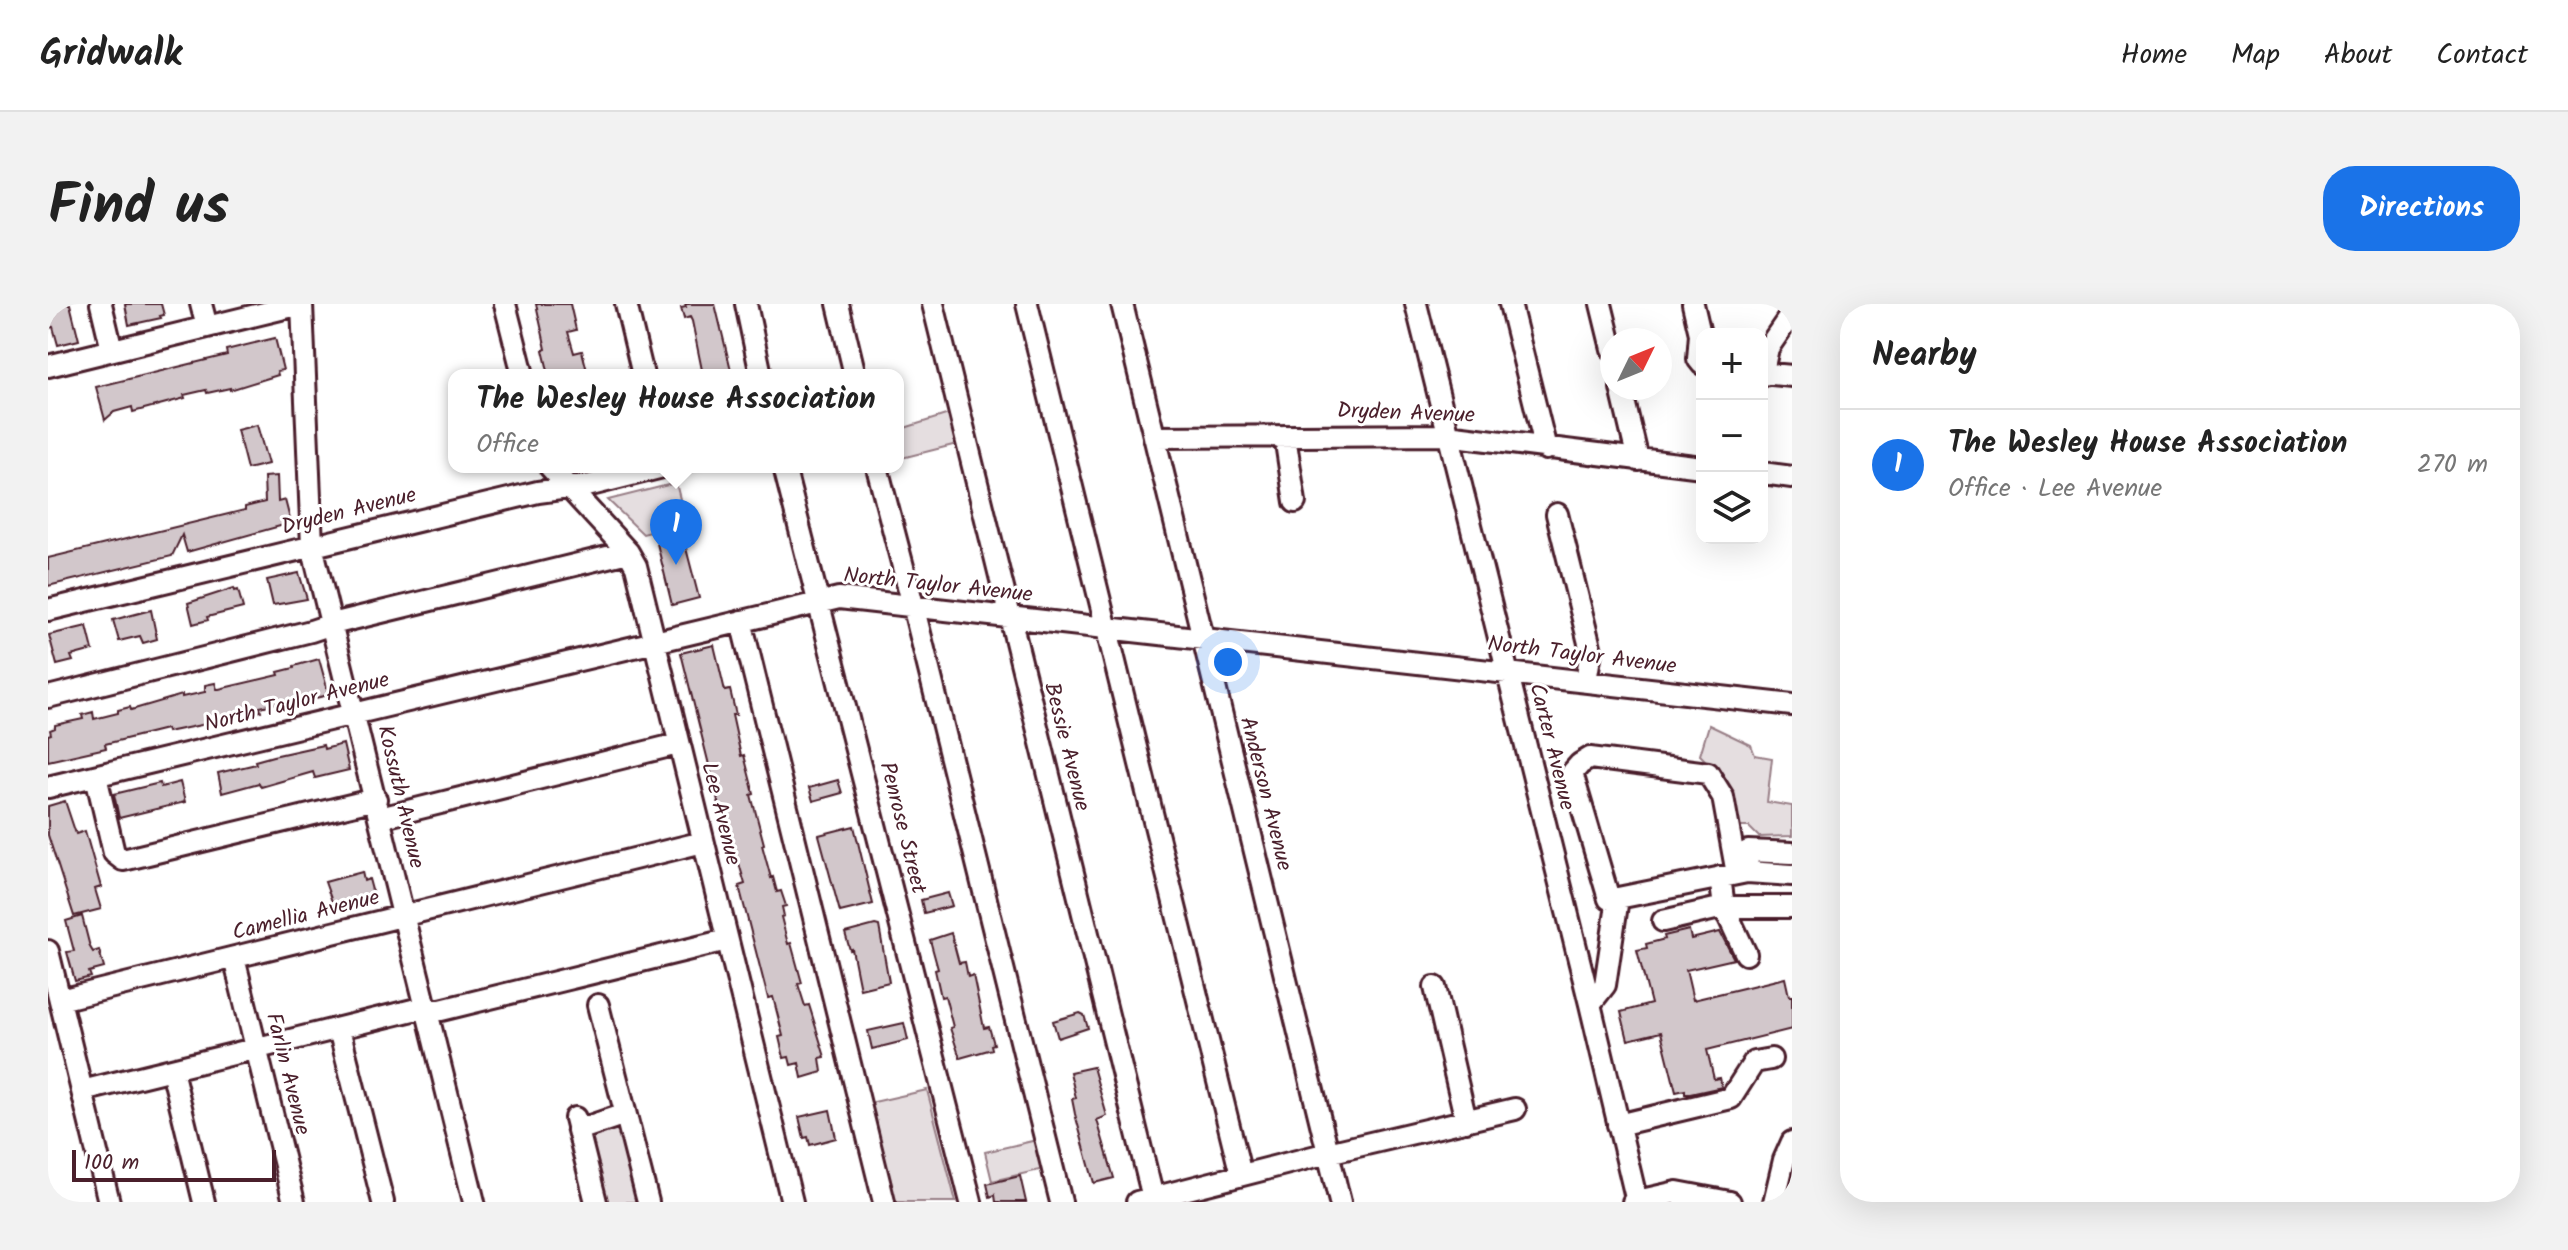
<!DOCTYPE html>
<html lang="en">
<head>
<meta charset="utf-8">
<style>
  body { margin:0; font-family:Kalam,sans-serif; background:#f2f2f2; color:#222 }
  .controls { position:absolute; right:24px; top:24px; display:grid; overflow:hidden; border-radius:16px; box-shadow:0 8px 32px #0002 }
  .controls button { width:72px; height:72px; display:grid; place-items:center; padding:0; border:0; border-bottom:2px solid #e0e0e0; background:#fff; color:#222; font:40px sans-serif }
  .compass { position:absolute; left:1552px; top:24px; width:72px; height:72px; border-radius:50%; background:#fff; box-shadow:0 8px 32px #0002; rotate:47deg }
  .scale { position:absolute; left:24px; bottom:20px; width:204px; box-sizing:border-box; padding-left:8px; border:4px solid #4a1f2b; border-top:0; font-size:22px; line-height:28px; white-space:nowrap; color:#4a1f2b; -webkit-text-stroke:6px #fff; paint-order:stroke }
  .you { position:absolute; left:1180px; top:358px; width:28px; height:28px; margin:-20px; border:6px solid #fff; border-radius:50%; background:#1a73e8; box-shadow:0 0 0 12px #1a73e833 }
  .badge { display:grid; place-items:center; width:52px; height:52px; border-radius:50%; background:#1a73e8; color:#fff; font-size:26px; font-weight:700 }
  .pin { position:absolute; translate:-50% -66px; filter:drop-shadow(0 2px 4px #0008) }
  .pin::after { content:''; position:absolute; top:42px; width:28px; height:24px; background:inherit; clip-path:polygon(0 0,100% 0,50% 100%) }
  .popup { position:absolute; left:400px; top:65px; width:456px; height:104px; box-sizing:border-box; display:grid; place-content:center; border-radius:16px; background:#fff; filter:drop-shadow(0 2px 6px #0005); font-size:26px; white-space:nowrap; color:#767676 }
  .popup b { font-size:30px; color:#222 }
  .popup::after { content:''; position:absolute; left:50%; top:100%; margin-left:-16px; border:16px solid transparent; border-top-color:#fff }
  .list { margin:0; padding:0; list-style:none }
  h2 { display:flex; justify-content:space-between; align-items:center; height:104px; margin:0; padding:0 32px; font-size:34px }
  h2 small { font-size:26px; font-weight:400; color:#767676 }
  .list li { display:grid; grid-template-columns:52px 1fr auto; gap:24px; align-items:center; box-sizing:border-box; height:112px; padding:0 32px; border-top:2px solid #e0e0e0 }
  .list b { display:block; font-size:30px; white-space:nowrap }
  .list p { margin:0; font-size:26px; white-space:nowrap; color:#767676 }
  .list em { font-size:26px; font-style:normal; color:#767676 }
  .icon { flex:none; width:44px; height:44px; fill:none; stroke:currentColor; stroke-width:2; stroke-linecap:round; stroke-linejoin:round }
  .map { position:relative; flex:none; width:1744px; height:898px; overflow:hidden; border-radius:32px }
  header { display:flex; align-items:center; gap:48px; box-sizing:border-box; height:112px; padding:0 40px; background:#fff; border-bottom:2px solid #e0e0e0 }
  header strong { font-size:38px }
  nav { display:flex; gap:44px; margin-inline-start:auto; font-size:28px }
  .intro { display:flex; align-items:center; justify-content:space-between; box-sizing:border-box; height:192px; padding:0 48px }
  h1 { margin:0; font-size:56px }
  .button { padding:20px 36px; border-radius:32px; background:#1a73e8; color:#fff; font-size:28px; font-weight:700 }
  main { display:flex; gap:48px; padding:0 48px }
  aside { flex:1; background:#fff; border-radius:32px; box-shadow:0 8px 32px #0002 }
  .map>svg:first-child { display:block }
</style>
</head>
<body>
<header>
<strong>Gridwalk</strong>
<nav><a>Home</a><a>Map</a><a>About</a><a>Contact</a></nav>
</header>
<div class="intro"><h1>Find us</h1><a class="button">Directions</a></div>
<main>
<div class="map">
<svg width="1744" height="898" viewBox="0 0 1744 898">
  <rect width="100%" height="100%" fill="#fff"/>
  <filter id="ink" filterUnits="userSpaceOnUse"><feTurbulence type="fractalNoise" baseFrequency=".0125" numOctaves="2"/><feDisplacementMap in="SourceGraphic" scale="16" xChannelSelector="R" yChannelSelector="G"/><feConvolveMatrix kernelMatrix="1 2 1 2 8 2 1 2 1" color-interpolation-filters="sRGB"/></filter>
  <g filter="url(#ink)">
    <path fill="#e5dee0" stroke="#987e86" stroke-width="2" d="M901 110 909 140 850 155V126Z
      M628 179 638 219 595 230 560 196Z
      M1661 421 1703 441 1707 451 1724 454 1719 498 1744 502V532L1711 533 1701 523H1691L1675 474 1652 451Z
      M879 786 908 898H841L817 800Z
      M575 816 596 898H552L540 831Z
      M993 835 1000 864 944 877 937 848Z"/>
    <path fill="#d2c7cb" stroke="#4a1f2b" stroke-width="2" d="M0 0H22L31 36 10 41 5 23 0 24Z
      M77 0H113L116 11 112 12 113 14 81 21Z
      M488 0H522L528 26 520 28 526 49 534 47 540 71H501L495 46 498 45Z
      M637 0H667L683 66 682 71H655L644 17 642 13 636 15 633 4 638 3Z
      M227 34 235 66 229 67 230 71 182 86V84L159 89 158 86 136 91 137 94 85 108 84 103 66 108 57 116 48 83 179 51 178 46Z
      M209 121 220 160 199 165 189 126Z
      M229 172 230 198 237 196 243 219 139 248 134 231 124 252 0 282V254L197 206V203L217 198 216 173Z
      M632 221 651 294 624 301 606 227Z
      M251 269 259 295 225 301 219 276Z
      M186 284 187 287 190 286 195 304 159 313 160 316 145 320 140 299Z
      M103 306 109 335 95 339 92 332 71 337 65 316Z
      M39 322 45 346 23 352 25 357 9 361 1 331Z
      M666 341 677 387 682 386 688 411H684L693 452 696 451 706 490 703 491 716 540 714 541 723 574 725 573 729 588 733 587 738 602 734 603 736 612 733 613 740 640 743 639 754 679 750 680 757 702 761 701 777 753 772 754 774 768 754 774 751 759 743 761 741 753 736 754 731 733 735 732 725 693 720 694 691 582 697 580 690 556 685 557 633 349Z
      M271 355 281 391 240 400 239 397 212 403 213 407 153 421 119 428 118 425 57 440 58 444 0 457V431L3 430 2 426 7 424V421L35 415 34 411 45 408 46 415 70 409V406L82 403 83 406 134 391V393L157 388V381L167 379 169 385H171L231 371 230 368 246 364V362Z
      M295 440 301 466 267 474 265 468 213 483 211 479 174 489 170 469 208 460 207 457 225 452 275 441 276 445Z
      M790 476 794 489 765 497 761 484Z
      M132 478 137 498 71 514 66 490 112 479 113 483Z
      M17 497 28 530 37 527 53 583 47 585 53 605 26 612 0 531V502Z
      M806 522 825 600 792 608 771 531Z
      M314 568 316 577 321 575 325 590 312 596 313 598 287 606 277 578Z
      M900 589 904 602 876 609 873 596Z
      M34 612 42 643 45 648 51 646 56 664 41 668 43 673 27 677 19 648 26 647 18 617Z
      M827 621 831 622 841 678 812 685 804 645 802 646 797 629Z
      M1641 626 1643 635 1672 628 1686 655 1638 666 1645 696 1737 674 1741 692H1744V725L1659 746 1666 775 1672 774 1674 783 1642 790H1637V786L1628 788 1613 728 1580 736 1573 708 1603 700 1589 646 1599 644 1598 640 1617 635 1616 632Z
      M903 629 911 659 917 658 920 673 925 671 936 724 941 723 946 740 943 741 944 745 912 754 902 724 905 723 897 692 893 693 887 666 890 665 882 636Z
      M1032 709 1036 711 1040 724 1010 734 1005 717Z
      M856 719 860 736 824 745 820 727Z
      M1045 763 1059 812 1049 816 1066 874 1046 879 1027 810 1024 795 1028 794 1022 768Z
      M782 806 788 834 762 841 760 833 756 834 751 813Z
      M972 872 978 898H948L947 891 942 893 939 880Z"/>
    <g fill="none" stroke-linecap="round" stroke-linejoin="round">
      <defs>
        <path id="minor" d="M53 0 64 46
          M153 0 159 23
          M254 0 264 242 426 898
          M457 0 475 71
          M578 0 595 71
          M698 0 713 71
          M790 0 807 71
          M885 0 1106 898
          M979 0 1193 871
          M1074 0 1292 898
          M1368 0 1542 700 1589 898
          M1462 0 1498 145
          M1553 0 1564 45
          M1645 0 1652 30 1650 55 1654 60
          M0 62 253 0
          M1714 69 1744 72
          M1714 72 1720 44 1744 9
          M1573 84 1590 156
          M1237 132 1247 198
          M1106 133 1399 131 1654 163
          M502 163 580 248 588 262 744 898
          M736 163 923 898
          M829 163 865 301 1013 898
          M1714 169 1744 173
          M1509 210 1543 347 1538 377
          M0 306 490 188 543 181 615 163
          M693 317 836 898
          M0 393 263 327 284 320 580 248
          M48 472 66 549 75 556 328 495
          M0 483 791 294 1744 401
          M332 514 630 440
          M1744 549 1700 547 1699 568 1744 571
          M1689 570 1675 493 1660 469 1542 454 1532 460 1524 469 1561 595 1570 594 1699 568
          M1672 573 1676 603 1698 650
          M1615 617 1676 603H1744
          M0 647 61 898
          M186 654 246 898
          M1387 683 1418 817
          M12 696 655 538
          M1542 700 1557 681 1570 594
          M550 701 600 898
          M291 725 335 898
          M124 766 156 898
          M34 787 365 706H393L679 636
          M527 814 548 898
          M1570 821 1683 794 1706 758 1723 755
          M530 826 577 810
          M1089 898 1280 849 1467 805
          M1585 898 1629 888 1682 898
          M1726 898 1736 856 1744 838"/>
      </defs>
      <use href="#minor" stroke="#4a1f2b" stroke-width="26"/>
      <use href="#minor" stroke="#fff" stroke-width="20"/>
    </g>
  </g>
  <g text-anchor="middle" dominant-baseline="central" stroke-width="6" stroke-linejoin="round" paint-order="stroke">
    <g font-size="22" fill="#4a1f2b" stroke="#fff">
      <text transform="translate(1358 110) rotate(2)">Dryden Avenue</text>
      <text transform="translate(301 208) rotate(-14)">Dryden Avenue</text>
      <text transform="translate(890 282) rotate(6)">North Taylor Avenue</text>
      <text transform="translate(1534 352) rotate(7)">North Taylor Avenue</text>
      <text transform="translate(249 399) rotate(-14)">North Taylor Avenue</text>
      <text transform="translate(1018 443) rotate(76)">Bessie Avenue</text>
      <text transform="translate(1503 443) rotate(76)">Carter Avenue</text>
      <text transform="translate(1217 490) rotate(76)">Anderson Avenue</text>
      <text transform="translate(352 493) rotate(77)">Kossuth Avenue</text>
      <text transform="translate(672 510) rotate(76)">Lee Avenue</text>
      <text transform="translate(854 524) rotate(76)">Penrose Street</text>
      <text transform="translate(258 612) rotate(-14)">Camellia Avenue</text>
      <text transform="translate(239 770) rotate(76)">Farlin Avenue</text>
    </g>
  </g>
</svg>
<div class="controls">
<button>+</button>
<button>−</button>
<button><svg class="icon" aria-label="layers" viewBox="0 0 24 24"><path d="M12 4l9 5-9 5-9-5zM3 14l9 5 9-5"/></svg></button>
</div>
<svg class="compass" viewBox="-18 -18 36 36"><path d="M0-13l5 13h-10z" fill="#e53935"/><path d="M0 13l5-13h-10z" fill="#767676"/></svg>
<div class="scale">100 m</div>
<div class="you"></div>
<div class="pin badge" style="left:628px;top:261px">1</div>
<div class="popup"><b>The Wesley House Association</b>Office</div>
</div>
<aside>
<h2>Nearby<small></small></h2>
<ul class="list">
<li><span class="badge">1</span><div><b>The Wesley House Association</b><p>Office · Lee Avenue</p></div><em>270 m</em></li>
</ul>
</aside>
</main>
</body>
</html>
